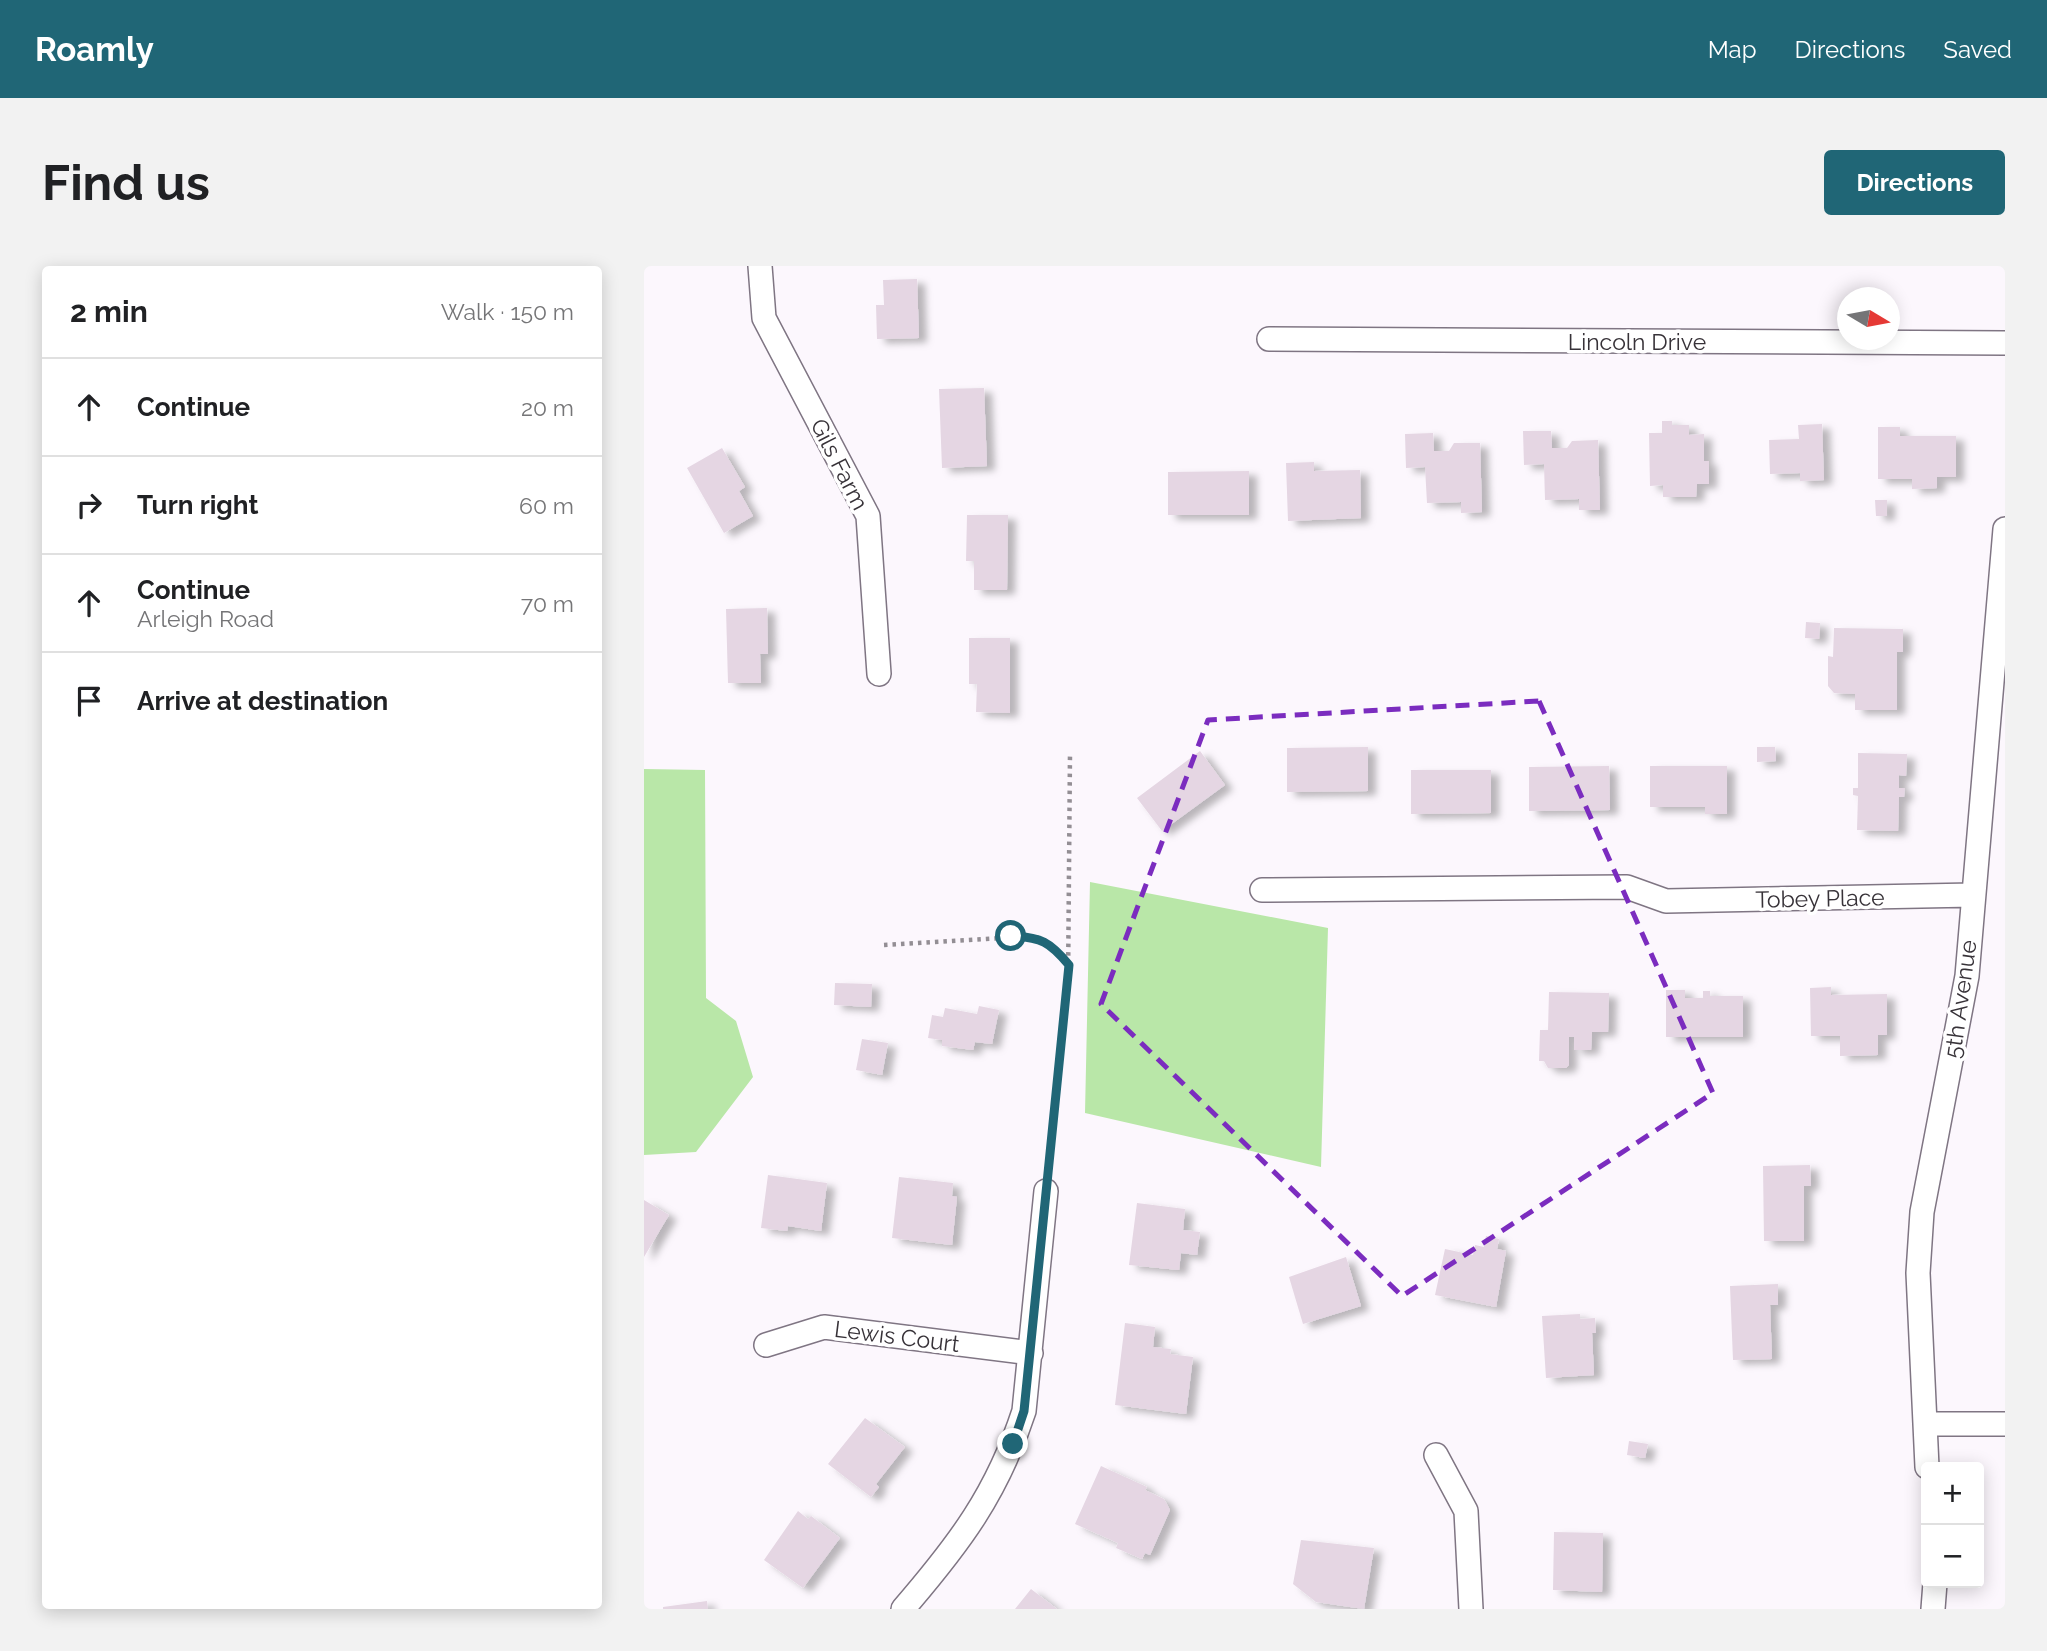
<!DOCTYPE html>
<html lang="en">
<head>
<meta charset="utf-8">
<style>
  body { margin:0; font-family:Raleway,sans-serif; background:#f2f2f2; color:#202124 }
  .controls { position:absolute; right:21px; bottom:21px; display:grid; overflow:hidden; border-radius:7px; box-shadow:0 4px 18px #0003 }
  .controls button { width:63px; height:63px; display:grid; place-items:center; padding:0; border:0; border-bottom:2px solid #e0e0e0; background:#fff; color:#202124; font:35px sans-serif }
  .compass { position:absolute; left:1193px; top:21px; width:63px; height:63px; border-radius:50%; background:#fff; box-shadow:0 4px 18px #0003; rotate:100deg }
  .stop { position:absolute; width:21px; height:21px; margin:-16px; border:5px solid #206676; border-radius:50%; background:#fff }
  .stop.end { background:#206676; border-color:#fff; box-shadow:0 2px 7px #0008 }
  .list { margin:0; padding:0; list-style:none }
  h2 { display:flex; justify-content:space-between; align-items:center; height:91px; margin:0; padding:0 28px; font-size:30px }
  h2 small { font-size:23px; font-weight:400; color:#757577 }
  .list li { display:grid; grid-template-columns:46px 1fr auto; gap:21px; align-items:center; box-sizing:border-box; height:98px; padding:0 28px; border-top:2px solid #e0e0e0 }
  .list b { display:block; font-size:26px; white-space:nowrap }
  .list p { margin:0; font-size:23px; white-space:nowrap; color:#757577 }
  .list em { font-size:23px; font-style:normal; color:#757577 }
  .icon { flex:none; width:38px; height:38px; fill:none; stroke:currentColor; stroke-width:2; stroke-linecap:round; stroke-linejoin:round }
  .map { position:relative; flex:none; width:1361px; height:1343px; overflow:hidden; border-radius:7px }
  header { display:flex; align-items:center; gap:42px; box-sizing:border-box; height:98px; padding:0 35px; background:#206676; color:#fff }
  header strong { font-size:33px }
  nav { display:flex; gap:38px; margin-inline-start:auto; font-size:24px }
  .intro { display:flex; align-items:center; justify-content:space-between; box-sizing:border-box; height:168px; padding:0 42px }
  h1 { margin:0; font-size:49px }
  .button { padding:18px 32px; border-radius:7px; background:#206676; color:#fff; font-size:24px; font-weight:700 }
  main { display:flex; gap:42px; padding:0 42px }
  aside { flex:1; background:#fff; border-radius:7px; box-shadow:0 4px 18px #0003 }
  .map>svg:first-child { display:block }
</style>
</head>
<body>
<header>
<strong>Roamly</strong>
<nav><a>Map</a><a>Directions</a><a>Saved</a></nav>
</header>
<div class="intro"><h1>Find us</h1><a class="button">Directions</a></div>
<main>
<aside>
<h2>2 min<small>Walk · 150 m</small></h2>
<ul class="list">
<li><svg class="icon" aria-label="ahead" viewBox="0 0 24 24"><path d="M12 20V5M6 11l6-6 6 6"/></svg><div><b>Continue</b></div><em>20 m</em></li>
<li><svg class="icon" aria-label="right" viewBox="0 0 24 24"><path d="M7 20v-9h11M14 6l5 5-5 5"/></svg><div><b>Turn right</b></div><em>60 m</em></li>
<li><svg class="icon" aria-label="ahead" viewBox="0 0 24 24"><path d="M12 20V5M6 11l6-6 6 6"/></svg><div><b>Continue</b><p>Arleigh Road</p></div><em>70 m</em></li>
<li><svg class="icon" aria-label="arrive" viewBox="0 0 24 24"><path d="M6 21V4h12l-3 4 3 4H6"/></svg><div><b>Arrive at destination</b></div></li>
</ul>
</aside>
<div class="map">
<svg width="1361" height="1343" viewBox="0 0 1361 1343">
  <defs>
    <filter id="shadow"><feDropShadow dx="8" dy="4.5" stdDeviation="3.5" flood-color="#0004"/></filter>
  </defs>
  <rect width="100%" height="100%" fill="#fcf7fd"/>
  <path fill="#b9e7a8" d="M0 503 61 504 62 732 92 755 109 811 52 886 0 889Z
    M446 616 684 662 677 901 441 847Z"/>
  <path fill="#e5d6e3" filter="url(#shadow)" d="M273 13 275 72 233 73 232 39H240L239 14Z
    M340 122 343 200 298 202 295 123Z
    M1018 155H1028V159H1045V169L1060 168V195H1065V218H1053L1052 231H1019V219L1006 220 1005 167H1018Z
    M1178 158 1180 214 1156 215V207L1126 208 1125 174 1155 173 1154 159Z
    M1234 161H1256V170H1312V211H1293V222L1268 223V213H1234Z
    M879 165H907L908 182H923L928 175 954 174 956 244H935V233L901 234 900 198 880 199Z
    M789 167 790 185H805L810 177H836L838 246 817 247V236L783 237 781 201 762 202 761 168Z
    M78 182 101 221 95 225 109 250 80 267 43 202Z
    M670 196V205L716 204 717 252 644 255 642 197Z
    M605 205V249H524V206Z
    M1231 234H1243V250H1232Z
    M323 249H364L363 324H330V295H322Z
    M123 342 124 388H116L117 417H84L82 343Z
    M1162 356 1176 357 1175 373 1161 372Z
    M1190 362 1259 363V386H1253V444H1211V428L1190 427 1184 420V390L1189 391Z
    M325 372H366V447L332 446 333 418H325Z
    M724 481V525L643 526V482Z
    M1113 481H1131L1132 495 1113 496Z
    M556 485 581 519 518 565 493 532Z
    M1214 487 1263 488 1262 510 1255 509V522H1261L1260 531H1255L1254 565 1213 564 1214 530 1209 529V522H1214Z
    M965 500 966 544 885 545V501Z
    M1006 500H1083V548H1061V541H1006Z
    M767 504H847V547L767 548Z
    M191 717 228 718 227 741 190 739Z
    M1187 721V729L1243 728V769H1234V789L1196 790V770H1167L1166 722Z
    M1022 724H1041V732H1059V725H1066V730H1099V771H1022Z
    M905 726 965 727 964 766H948L947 784H930V771H925V799L922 802H904L900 795H895L896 764H904Z
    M335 740 355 744 348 778 331 776 329 784 298 780V774L284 772 288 749 299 751 301 742 333 748Z
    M218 773 244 777 238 809 212 804Z
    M1166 899 1167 920H1160V975H1120L1119 900Z
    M124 909 183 917 177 965 144 960 143 965 117 962Z
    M255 911 309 917 308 930 313 931 308 979 248 972Z
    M0 934 25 949 0 991Z
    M493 937 541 943 539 964 556 966 553 989 537 987 535 1004 485 999Z
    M842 970 855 973 853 983 862 985 852 1041 791 1029 801 983 829 989 831 979 840 981Z
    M702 991 717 1040 659 1058 645 1011Z
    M1134 1018V1039H1126L1128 1093 1089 1094 1086 1020Z
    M936 1048V1053L951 1052 952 1067H948L950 1109 902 1112 898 1050Z
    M481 1057 511 1061 509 1081 527 1083 526 1088 549 1091 542 1148 471 1139Z
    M221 1152 261 1181 232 1218 235 1221 227 1231 184 1198Z
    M985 1175 1004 1178 1001 1192 983 1189Z
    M457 1200 503 1221 501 1224 520 1233 526 1244 506 1289 501 1287 498 1293 472 1282 474 1277 431 1258Z
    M154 1245 164 1253 167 1250 196 1272 159 1322 120 1294Z
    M910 1266 959 1267 958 1326 909 1324Z
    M657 1274 730 1282 720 1343 672 1336 649 1318Z
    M387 1323 413 1343H371Z
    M63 1335 64 1343H19V1341Z"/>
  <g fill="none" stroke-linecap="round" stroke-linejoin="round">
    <defs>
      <path id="minor" d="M116 0 120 52 224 250 235 408
        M625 73 1361 77
        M618 624 983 621 1022 635 1329 629
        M122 1079 180 1061 387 1087
        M1281 1158H1361
        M792 1189 822 1245 827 1343
        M1283 1201 1274 1007 1278 946 1323 710 1361 263
        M259 1343C315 1278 353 1228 380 1145L402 925
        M1289 1343 1291 1317"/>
    </defs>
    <use href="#minor" stroke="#7f7583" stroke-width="26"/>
    <path stroke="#938e94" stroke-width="4.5" stroke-dasharray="3.5 5" stroke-linecap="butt" d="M240 679 391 670 411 682 424 698
      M404 901 424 721 426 487"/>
    <use href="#minor" stroke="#fff" stroke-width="23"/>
  </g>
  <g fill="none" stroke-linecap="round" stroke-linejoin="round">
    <path stroke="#206676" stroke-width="9" d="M367 670C397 671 406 676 425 699L380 1145 369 1178"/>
  </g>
  <path fill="none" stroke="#7b2cbf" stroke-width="5" stroke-dasharray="14 9" stroke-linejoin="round" d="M895 435 1069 827 758 1030 457 738 564 454Z"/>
  <g text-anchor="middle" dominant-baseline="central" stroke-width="7" stroke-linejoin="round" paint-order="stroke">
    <g font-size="23" fill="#373238" stroke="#fff">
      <text x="993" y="75">Lincoln Drive</text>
      <text transform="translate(196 198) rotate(63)">Gils Farm</text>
      <text transform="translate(1176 632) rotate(-1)">Tobey Place</text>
      <text transform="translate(1316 733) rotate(-82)">5th Avenue</text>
      <text transform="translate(253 1070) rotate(7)">Lewis Court</text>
    </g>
  </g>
</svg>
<div class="controls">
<button>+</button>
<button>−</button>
</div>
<svg class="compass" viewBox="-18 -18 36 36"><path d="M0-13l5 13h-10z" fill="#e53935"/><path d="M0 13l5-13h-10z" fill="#757577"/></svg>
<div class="stop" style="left:367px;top:670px"></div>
<div class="stop end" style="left:369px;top:1178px"></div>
</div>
</main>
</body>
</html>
